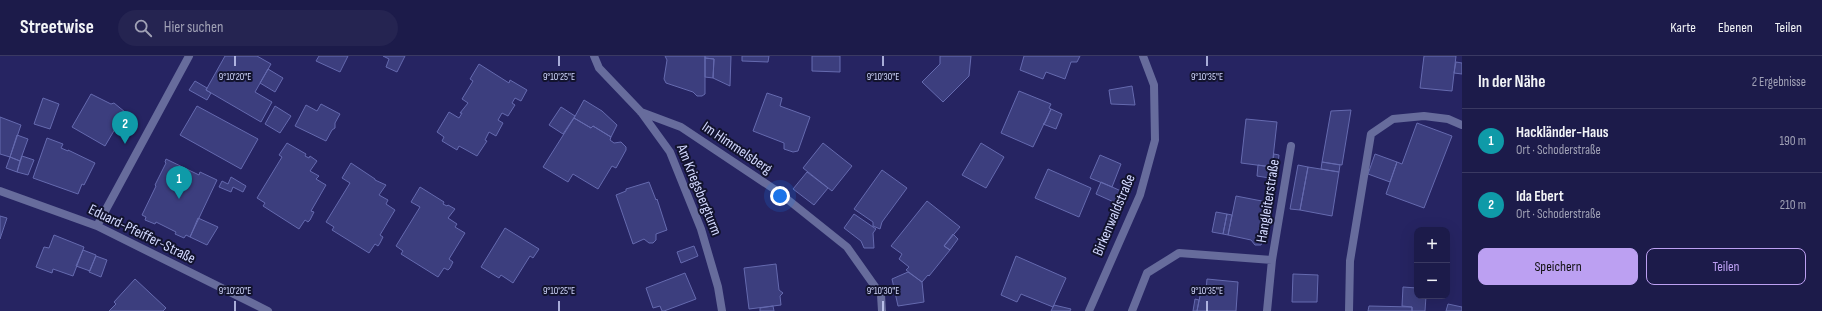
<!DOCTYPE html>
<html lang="de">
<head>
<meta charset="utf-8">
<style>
  body { margin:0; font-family:"Sofia Sans Condensed",sans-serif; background:#252451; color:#f1f3f6 }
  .controls { position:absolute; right:12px; bottom:12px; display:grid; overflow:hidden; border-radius:8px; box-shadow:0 4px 16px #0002 }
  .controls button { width:36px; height:36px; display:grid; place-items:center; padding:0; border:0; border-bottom:1px solid #3a3962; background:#1c1b4a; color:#f1f3f6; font:20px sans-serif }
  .you { position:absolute; left:780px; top:140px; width:14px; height:14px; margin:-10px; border:3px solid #fff; border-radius:50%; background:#1a73e8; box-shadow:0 0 0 6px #1a73e833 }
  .badge { display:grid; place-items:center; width:26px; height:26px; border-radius:50%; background:#bca0f2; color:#fff; font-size:13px; font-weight:700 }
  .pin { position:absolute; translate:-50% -33px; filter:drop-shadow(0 1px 2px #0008) }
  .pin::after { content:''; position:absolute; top:21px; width:14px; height:12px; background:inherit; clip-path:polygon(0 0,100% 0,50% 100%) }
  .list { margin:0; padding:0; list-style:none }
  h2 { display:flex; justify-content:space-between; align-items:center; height:52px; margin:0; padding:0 16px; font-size:17px }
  h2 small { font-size:13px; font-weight:400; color:#a0a1b5 }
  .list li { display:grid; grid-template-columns:26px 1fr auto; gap:12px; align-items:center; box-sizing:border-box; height:64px; padding:0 16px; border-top:1px solid #3a3962 }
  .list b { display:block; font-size:15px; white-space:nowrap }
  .list p { margin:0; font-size:13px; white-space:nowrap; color:#a0a1b5 }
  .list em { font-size:13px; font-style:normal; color:#a0a1b5 }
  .actions { display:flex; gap:8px; padding:12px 16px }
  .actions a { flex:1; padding:9px 0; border:1px solid #bca0f2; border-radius:8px; text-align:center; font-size:14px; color:#bca0f2 }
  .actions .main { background:#bca0f2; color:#111 }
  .icon { flex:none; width:22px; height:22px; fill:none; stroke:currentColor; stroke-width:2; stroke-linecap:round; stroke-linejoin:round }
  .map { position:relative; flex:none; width:1462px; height:255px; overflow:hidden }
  header { display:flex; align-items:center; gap:24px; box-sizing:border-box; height:56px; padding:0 20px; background:#1c1b4a; border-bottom:1px solid #3a3962 }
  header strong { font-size:19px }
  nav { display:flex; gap:22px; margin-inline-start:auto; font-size:14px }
  .search { width:280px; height:36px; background:#252451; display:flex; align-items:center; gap:10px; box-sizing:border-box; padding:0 14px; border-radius:22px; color:#a0a1b5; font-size:15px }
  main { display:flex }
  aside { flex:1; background:#1c1b4a }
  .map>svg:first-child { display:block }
</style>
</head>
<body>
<header>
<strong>Streetwise</strong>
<div class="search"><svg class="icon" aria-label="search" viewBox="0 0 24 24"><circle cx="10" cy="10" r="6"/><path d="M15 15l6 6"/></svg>Hier suchen</div>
<nav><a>Karte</a><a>Ebenen</a><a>Teilen</a></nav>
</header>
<main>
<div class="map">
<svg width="1462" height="255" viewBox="0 0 1462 255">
  <rect width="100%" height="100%" fill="#262462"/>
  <path fill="#3c3e7e" stroke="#656aaf" d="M225 0H257L271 8 255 36 272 46 261 66 206 34Z
    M319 0H348L340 16 316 5Z
    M383 0H405L397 16 386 11 389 3Z
    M665 0H705V38L702 40H697L693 36 666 27 664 23 667 4Z
    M705 0H731L730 30 713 22 714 3 705 2Z
    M742 0H769L768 6 742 5Z
    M812 0H840V16L812 15Z
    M940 0H971L969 20 943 46 922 26 940 8Z
    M1024 0H1080L1077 6H1071L1065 23 1046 16 1043 23 1020 14Z
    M1424 0H1456L1452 35 1420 32Z
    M705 2 714 3 713 22 705 21Z
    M1456 6 1462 7V18L1454 17Z
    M479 8 509 27 510 24 527 34 521 45 515 42 512 47 515 49 508 60 502 57 498 64 503 67 496 80 489 76 485 84 487 85 477 100 459 90 457 94 442 85 444 81 437 76 449 56 459 62 462 57H460L468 47 462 43 473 25 470 23Z
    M268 13 283 22 275 36 260 27Z
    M195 25 207 32 206 34 211 37 207 44 189 34Z
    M1132 30 1135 49 1111 48 1109 34Z
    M1019 35 1051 48 1049 52 1051 53 1033 91 1001 77Z
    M767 37 782 42 780 50 810 61 798 95 793 96 784 93V87L753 75Z
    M91 38 111 48 114 47 125 56 105 90 72 71Z
    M43 42 59 48 50 73 34 68Z
    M584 44 602 55 617 69 611 81 593 70 591 72 574 62Z
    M321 48 340 58 335 67V72L332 74 326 85 295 70 306 49 317 55Z
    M197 50 258 83 241 113 180 79Z
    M275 50 291 60 280 77 265 68Z
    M561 51 575 60 563 78 549 69Z
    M1051 53 1062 58 1056 73 1043 68 1045 67Z
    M1351 54 1342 109 1322 106 1331 55Z
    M0 61 21 69 10 101 0 98Z
    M574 62 591 72 593 70 611 81 610 84 614 87 621 86 626 91V94L616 112 612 110 598 133 573 118 568 126 543 111Z
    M1246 63 1277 66 1272 111 1241 107Z
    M1417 67 1452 80 1424 152 1386 138 1397 106 1402 108Z
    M17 79 28 83 20 105 10 101Z
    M47 82 63 88 61 92 68 95V94L95 107 84 129 82 128 78 138 33 122Z
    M287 87 306 98 305 100 309 102 310 100 317 105 310 115 319 120 316 123 326 129 311 155 314 156 310 164 308 166 305 164 299 173 263 150 265 147 257 142 282 101 279 99Z
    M823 87 852 110 832 135 803 112Z
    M981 87 1004 101 986 132 962 119Z
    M1274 98 1279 99 1276 123 1257 120 1258 109 1272 111Z
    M1375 98 1397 106 1390 126 1368 118Z
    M1100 99 1121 108 1112 131 1090 122Z
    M22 100 34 104 28 119 17 116Z
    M10 101 20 105 17 116 6 112Z
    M166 103 199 119 200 116 217 124 190 181 186 179 184 182 175 178 176 176 156 166 155 168 145 164 146 161 142 159 156 130 155 129 166 107 165 106Z
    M1322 106 1340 109 1339 116 1321 113Z
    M351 107 375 123V124L386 129 379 139 388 144 386 148 395 154 380 179 383 181 380 187 378 190 375 188 369 197 332 174 334 171 326 166 350 127 342 122Z
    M1298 109 1308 111 1300 154 1290 153Z
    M1308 111 1339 116 1332 160 1300 154Z
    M1048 113 1091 132 1079 161 1035 142Z
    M882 114 907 132 882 166 880 173 873 170V166L854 153Z
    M807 116 828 132 814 149 793 133Z
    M231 121 246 130 243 136 233 131 231 136 219 131 222 125 228 128Z
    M649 126 656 144 657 143 667 174 656 178V184L653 187H649L644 183 633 188 616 139 626 135V133Z
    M1101 126 1121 135 1116 147 1096 138Z
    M420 131 444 146 443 148 447 150 448 149 455 153 448 162 457 168 455 171 465 177 449 203 453 206 450 212 448 214 444 212 438 221 401 198 403 195 396 190 420 151 411 146Z
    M1236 140 1267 146 1261 178 1263 184 1261 189H1255L1251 184 1228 179Z
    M927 145 960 171 944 190 950 194 929 220 928 219 922 226 906 214 909 211 899 203 902 198 891 190Z
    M1216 156 1227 158 1223 178 1212 176Z
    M854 158 876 173 873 177 874 192H864L861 185 844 172Z
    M1227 158 1232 159 1228 179 1223 178Z
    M0 160 7 162 0 183Z
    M198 162 218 171 207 189 190 181Z
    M505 172 539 193 533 202 530 200 513 227 501 219 499 222 481 211Z
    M953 178 958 183 950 194 944 190Z
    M54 179 84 191 73 220 53 213 52 217 36 211 44 191 49 192Z
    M694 190 698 200 681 207 677 196Z
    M83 194 96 199 90 215 76 210Z
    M96 200 107 204 101 221 89 216Z
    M1016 200 1066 222 1053 251 1021 238 1017 246 1001 239Z
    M776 208 779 234 783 237 780 240 781 249 749 253 744 212Z
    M908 216 922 226 924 246 898 250 892 223Z
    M685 217 696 243 664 255H662L660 250 653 252 646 232Z
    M1293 218 1318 219 1317 246H1292Z
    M135 223 166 252 163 255H109L116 248 114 246Z
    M1207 223 1238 226 1236 255H1197L1201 235H1206Z
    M1403 231 1417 232V240H1426L1425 255H1412V251L1402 250Z
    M1195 243 1199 244 1197 255H1193Z
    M1448 248 1462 251V255H1446Z
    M1054 249 1071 253 1070 255H1051Z
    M773 250 774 255H760V252Z
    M1369 250 1412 251V255H1368Z"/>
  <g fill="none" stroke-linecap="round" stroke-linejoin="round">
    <path stroke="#676c9c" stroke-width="8" d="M1349 255 1350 205 1371 78 1393 63 1424 60 1448 63 1462 69"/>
    <path stroke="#676c9c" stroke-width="8" d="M594 0 599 12 641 56 670 96 701 173 718 231 722 255
      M641 56 681 71 777 135 847 191 881 239 882 255
      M0 135 97 170 268 255
      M97 170 189 0
      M1132 255 1147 217 1179 197 1272 204
      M1267 255 1272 204 1291 90"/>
    <path stroke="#676c9c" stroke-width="8" d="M1089 255 1140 139 1155 84 1154 29 1143 0"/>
  </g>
  <path fill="none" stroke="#d3d9ff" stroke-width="1.5" d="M235 0V10M559 0V10M883 0V10M1207 0V10M235 245V255M559 245V255M883 245V255M1207 245V255"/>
  <g text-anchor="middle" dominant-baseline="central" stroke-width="4" stroke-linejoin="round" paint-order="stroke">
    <g font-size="15" fill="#d3d9ff" stroke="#12132e">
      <text transform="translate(737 92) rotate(34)">Im Himmelsberg</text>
      <text transform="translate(699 134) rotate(68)">Am Kriegsbergturm</text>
      <text transform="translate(1268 145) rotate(-81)">Hangleiterstraße</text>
      <text transform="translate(1114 159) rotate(-67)">Birkenwaldstraße</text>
      <text transform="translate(142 178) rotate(26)">Eduard-Pfeiffer-Straße</text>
    </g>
  </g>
  <g font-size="10" text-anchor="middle" fill="#d3d9ff" stroke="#12132e" stroke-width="4" stroke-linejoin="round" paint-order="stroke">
    <text x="235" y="24">9°10'20"E</text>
    <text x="559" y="24">9°10'25"E</text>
    <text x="883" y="24">9°10'30"E</text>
    <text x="1207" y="24">9°10'35"E</text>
    <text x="235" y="238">9°10'20"E</text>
    <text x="559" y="238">9°10'25"E</text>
    <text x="883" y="238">9°10'30"E</text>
    <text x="1207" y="238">9°10'35"E</text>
  </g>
</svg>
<div class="controls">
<button>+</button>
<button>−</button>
</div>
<div class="you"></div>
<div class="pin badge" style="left:179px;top:143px;background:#0f9aa8">1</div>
<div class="pin badge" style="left:125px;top:88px;background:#0f9aa8">2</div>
</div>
<aside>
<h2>In der Nähe<small>2 Ergebnisse</small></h2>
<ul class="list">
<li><span class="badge" style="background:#0f9aa8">1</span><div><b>Hackländer-Haus</b><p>Ort · Schoderstraße</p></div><em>190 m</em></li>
<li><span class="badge" style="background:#0f9aa8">2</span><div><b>Ida Ebert</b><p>Ort · Schoderstraße</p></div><em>210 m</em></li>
</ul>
<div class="actions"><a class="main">Speichern</a><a>Teilen</a></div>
</aside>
</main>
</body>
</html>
